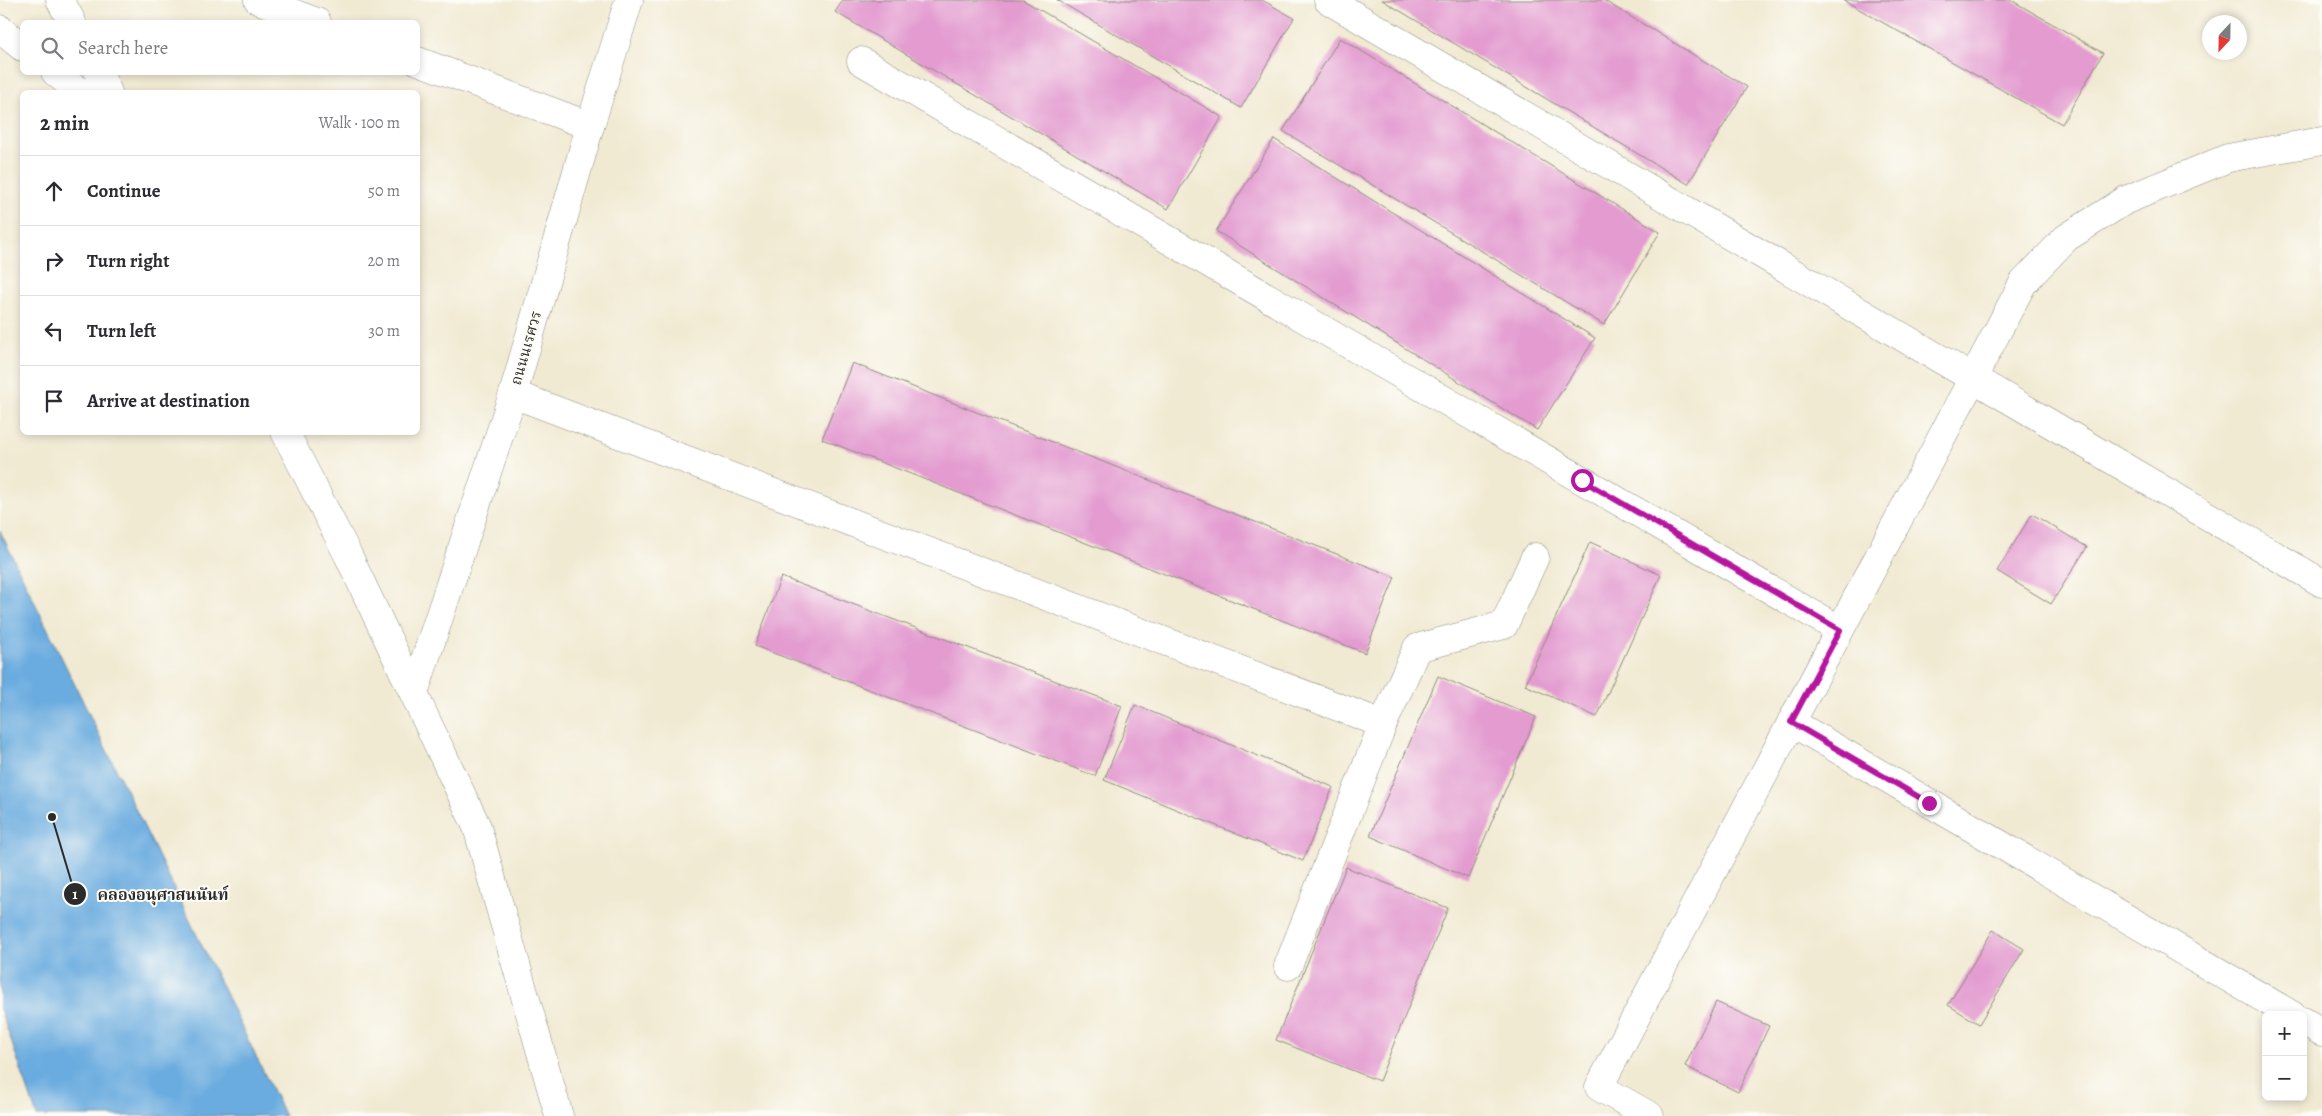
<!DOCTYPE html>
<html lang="en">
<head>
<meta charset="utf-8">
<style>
  body { margin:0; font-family:Alegreya,"Noto Serif Thai",serif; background:#f7f7f7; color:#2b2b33 }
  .controls { position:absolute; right:15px; bottom:15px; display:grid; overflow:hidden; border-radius:8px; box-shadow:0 2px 8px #0003 }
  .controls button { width:45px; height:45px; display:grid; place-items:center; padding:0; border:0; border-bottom:1px solid #e1e1e2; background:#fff; color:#2b2b33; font:25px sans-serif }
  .compass { position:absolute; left:2202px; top:15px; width:45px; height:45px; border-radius:50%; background:#fff; box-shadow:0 2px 8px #0003; rotate:202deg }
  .stop { position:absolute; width:15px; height:15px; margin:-11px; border:4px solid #b5179e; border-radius:50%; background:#fff }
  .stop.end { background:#b5179e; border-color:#fff; box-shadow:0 1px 5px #0008 }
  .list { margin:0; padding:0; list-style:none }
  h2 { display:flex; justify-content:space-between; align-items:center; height:65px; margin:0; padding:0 20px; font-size:21px }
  h2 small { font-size:16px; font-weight:400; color:#7c7c81 }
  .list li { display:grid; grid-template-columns:32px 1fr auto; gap:15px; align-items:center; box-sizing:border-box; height:70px; padding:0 20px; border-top:1px solid #e1e1e2 }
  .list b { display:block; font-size:19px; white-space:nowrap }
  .list em { font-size:16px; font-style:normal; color:#7c7c81 }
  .icon { flex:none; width:28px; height:28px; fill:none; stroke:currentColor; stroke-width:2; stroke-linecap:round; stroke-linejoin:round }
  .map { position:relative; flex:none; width:2322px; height:1116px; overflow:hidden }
  .search { position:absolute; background:#fff; box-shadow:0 2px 8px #0003; left:20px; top:20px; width:400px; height:55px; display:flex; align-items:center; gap:12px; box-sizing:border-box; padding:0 18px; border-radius:8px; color:#7c7c81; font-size:19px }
  .panel { position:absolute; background:#fff; box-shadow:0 2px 8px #0003; left:20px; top:90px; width:400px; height:345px; border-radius:8px }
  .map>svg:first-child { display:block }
</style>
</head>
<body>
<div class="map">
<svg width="2322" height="1116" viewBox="0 0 2322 1116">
  <rect width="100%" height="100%" fill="#fdfcf7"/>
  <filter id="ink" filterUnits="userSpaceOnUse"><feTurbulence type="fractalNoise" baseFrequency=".02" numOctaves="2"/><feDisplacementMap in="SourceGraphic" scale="10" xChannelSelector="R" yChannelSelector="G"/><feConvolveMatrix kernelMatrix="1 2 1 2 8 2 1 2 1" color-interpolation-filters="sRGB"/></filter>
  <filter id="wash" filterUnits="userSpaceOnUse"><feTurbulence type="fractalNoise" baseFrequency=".0096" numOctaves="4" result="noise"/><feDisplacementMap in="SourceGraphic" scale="20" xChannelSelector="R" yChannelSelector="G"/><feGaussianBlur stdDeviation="1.12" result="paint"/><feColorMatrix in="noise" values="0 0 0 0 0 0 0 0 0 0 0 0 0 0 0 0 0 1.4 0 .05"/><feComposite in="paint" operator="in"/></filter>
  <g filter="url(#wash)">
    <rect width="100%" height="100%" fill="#f1ead3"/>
    <path fill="#6bacdf" stroke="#4b6c85" d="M0 531 285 1116H37L0 1009Z"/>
    <g id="blocks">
      <path fill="#e39bd0" d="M843 0H1023L1222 117 1168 209 835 12Z
        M1057 0H1262L1294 18 1241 108Z
        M1382 0H1603L1747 87 1688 184Z
        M1843 0H2011L2103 53 2062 124Z
        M1340 38 1660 232 1604 325 1283 131Z
        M1274 139 1595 338 1537 430 1216 231Z
        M852 363 1395 577 1365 653 822 439Z
        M2032 514 2087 547 2051 604 1997 571Z
        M1590 542 1661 575 1597 717 1525 685Z
        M781 577 1122 706 1095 776 755 646Z
        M1438 676 1536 717 1468 878 1370 836Z
        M1135 705 1333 787 1303 861 1104 780Z
        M1346 867 1448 908 1379 1081 1276 1040Z
        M1993 930 2024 949 1979 1024 1948 1005Z
        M1716 1002 1769 1026 1738 1092 1685 1066Z"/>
    </g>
  </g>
  <g filter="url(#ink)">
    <use href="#blocks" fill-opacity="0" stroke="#8e8a7f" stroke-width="1"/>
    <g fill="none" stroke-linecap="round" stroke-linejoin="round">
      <defs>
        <path id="minor" d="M1328 0 2322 583
          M861 61 1840 630
          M513 394 1383 724
          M414 693 513 394 590 126
          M1791 722 2292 1015
          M1288 966 1383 724 1417 648 1504 625 1535 557
          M2303 1021 2322 1032
          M1650 1116 1599 1087 2023 283 2066 238 2126 200 2228 158 2322 141"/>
        <path id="major" d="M60 0 72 22
          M258 0 317 22
          M0 29 22 47
          M418 61 590 126 629 0
          M55 72 80 92
          M98 72 108 92
          M285 432 348 555 477 827 559 1116"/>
      </defs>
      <use href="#minor" stroke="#8e8a7f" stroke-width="29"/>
      <use href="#major" stroke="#8e8a7f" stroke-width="29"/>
      <use href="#minor" stroke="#fff" stroke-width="28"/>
      <use href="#major" stroke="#fff" stroke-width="28"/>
    </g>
  </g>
  <g fill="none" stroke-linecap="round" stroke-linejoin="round" filter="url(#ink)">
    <path stroke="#b5179e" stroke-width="6" d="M1582 480 1840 630 1791 722 1929 803"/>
  </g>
  <g text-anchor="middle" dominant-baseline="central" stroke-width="4" stroke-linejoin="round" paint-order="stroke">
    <g font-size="15" fill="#2b2b2b" stroke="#fdfcf7">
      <text transform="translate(526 348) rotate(-74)">ถนนนเรศวร</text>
    </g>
  </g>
  <path fill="none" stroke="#2b2b2b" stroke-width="2" d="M52 817L75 894"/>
  <g fill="#2b2b2b" stroke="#fdfcf7" stroke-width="2">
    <circle cx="52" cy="817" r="5"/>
    <circle cx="75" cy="894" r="12"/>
  </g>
  <g font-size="15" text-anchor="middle" font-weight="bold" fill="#fff">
    <text x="75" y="899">1</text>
  </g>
  <g font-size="16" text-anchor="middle" font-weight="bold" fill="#2b2b2b" stroke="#fdfcf7" stroke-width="4" stroke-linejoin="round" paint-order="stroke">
    <text x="163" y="900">คลองอนุศาสนนันท์</text>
  </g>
</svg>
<div class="controls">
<button>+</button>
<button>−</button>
</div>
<svg class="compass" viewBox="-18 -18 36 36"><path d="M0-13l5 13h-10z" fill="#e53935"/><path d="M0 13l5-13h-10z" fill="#7c7c81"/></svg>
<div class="stop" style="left:1582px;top:480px"></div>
<div class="stop end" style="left:1929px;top:803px"></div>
<div class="search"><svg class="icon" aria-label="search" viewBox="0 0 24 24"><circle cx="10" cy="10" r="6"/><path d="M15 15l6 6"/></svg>Search here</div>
<section class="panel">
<h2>2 min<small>Walk · 100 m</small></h2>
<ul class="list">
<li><svg class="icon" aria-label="ahead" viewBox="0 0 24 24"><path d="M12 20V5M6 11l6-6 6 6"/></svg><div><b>Continue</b></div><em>50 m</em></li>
<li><svg class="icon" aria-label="right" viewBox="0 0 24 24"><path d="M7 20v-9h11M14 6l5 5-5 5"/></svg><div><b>Turn right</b></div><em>20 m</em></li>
<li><svg class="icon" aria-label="left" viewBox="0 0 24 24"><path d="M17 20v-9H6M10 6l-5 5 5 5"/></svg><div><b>Turn left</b></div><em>30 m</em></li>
<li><svg class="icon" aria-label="arrive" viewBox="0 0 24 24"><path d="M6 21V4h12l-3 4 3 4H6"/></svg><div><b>Arrive at destination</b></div></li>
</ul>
</section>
</div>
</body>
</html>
